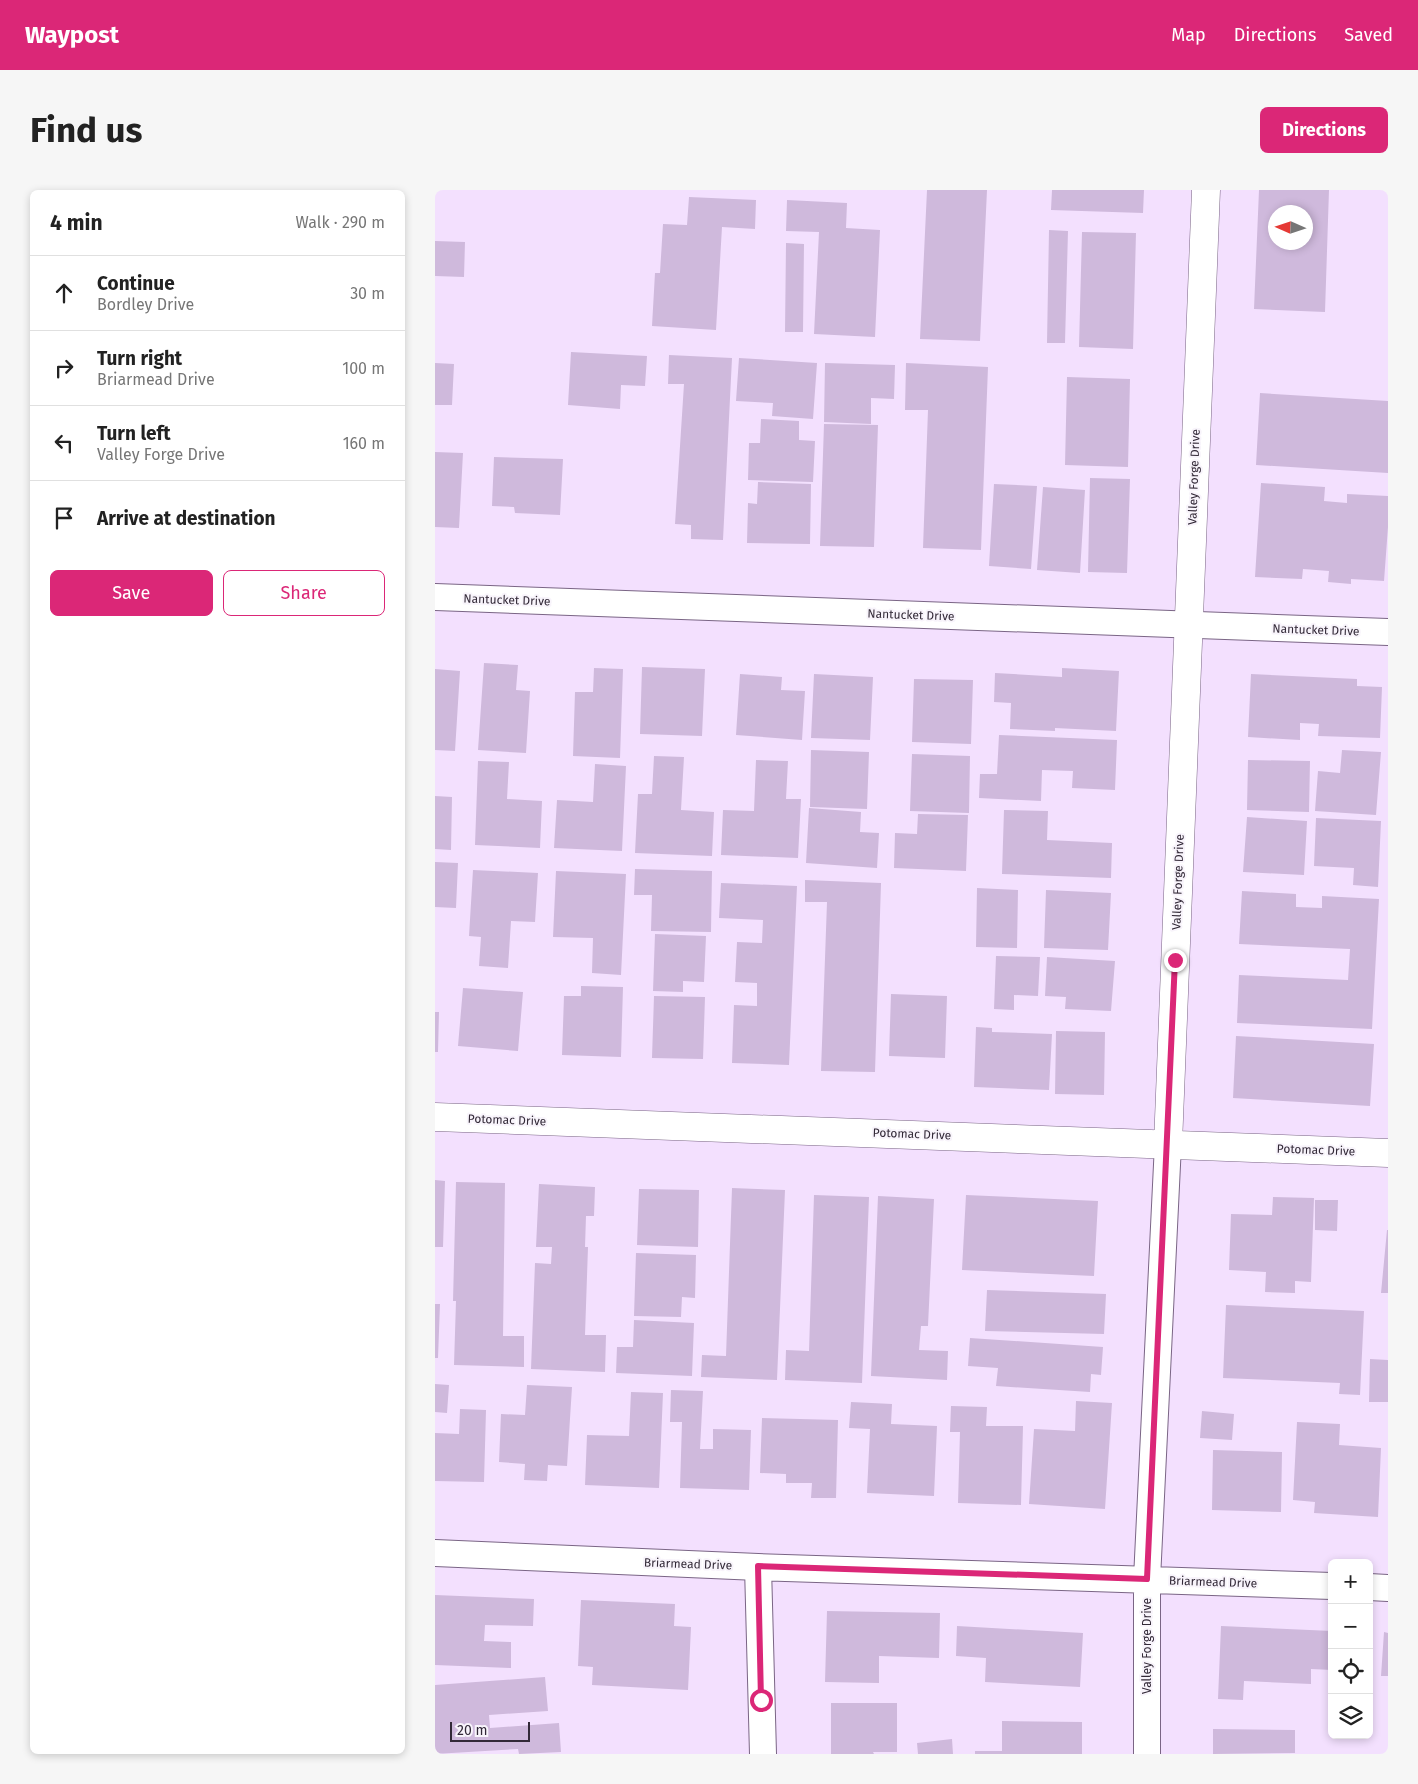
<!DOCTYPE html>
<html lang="en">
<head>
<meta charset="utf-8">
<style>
  body { margin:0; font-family:"Fira Sans",sans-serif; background:#f6f6f6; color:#222 }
  .controls { position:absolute; right:15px; bottom:15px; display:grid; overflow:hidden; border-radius:8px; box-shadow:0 2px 8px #0003 }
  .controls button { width:45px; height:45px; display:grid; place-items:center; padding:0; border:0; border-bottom:1px solid #e0e0e0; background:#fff; color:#222; font:25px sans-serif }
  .compass { position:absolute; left:833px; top:15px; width:45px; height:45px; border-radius:50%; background:#fff; box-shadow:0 2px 8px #0003; rotate:273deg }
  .scale { position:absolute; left:15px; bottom:12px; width:80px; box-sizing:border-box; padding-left:5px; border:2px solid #322937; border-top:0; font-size:14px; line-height:18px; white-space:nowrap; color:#322937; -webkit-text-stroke:4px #f8f4fb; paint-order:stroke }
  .stop { position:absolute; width:15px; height:15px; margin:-11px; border:4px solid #db2777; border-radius:50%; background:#fff }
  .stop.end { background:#db2777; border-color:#fff; box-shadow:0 1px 5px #0008 }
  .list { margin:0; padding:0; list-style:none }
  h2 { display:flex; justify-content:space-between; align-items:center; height:65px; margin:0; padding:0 20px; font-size:21px }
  h2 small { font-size:16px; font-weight:400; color:#767676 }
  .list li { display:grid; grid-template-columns:32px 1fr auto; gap:15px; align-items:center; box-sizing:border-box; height:75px; padding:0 20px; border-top:1px solid #e0e0e0 }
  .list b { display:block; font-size:19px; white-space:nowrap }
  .list p { margin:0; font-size:16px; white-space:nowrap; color:#767676 }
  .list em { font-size:16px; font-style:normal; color:#767676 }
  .actions { display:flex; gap:10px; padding:15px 20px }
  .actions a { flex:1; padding:11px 0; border:1px solid #db2777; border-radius:8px; text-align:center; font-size:18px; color:#db2777 }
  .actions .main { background:#db2777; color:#fff }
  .icon { flex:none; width:28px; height:28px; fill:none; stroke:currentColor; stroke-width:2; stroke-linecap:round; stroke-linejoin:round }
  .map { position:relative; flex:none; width:953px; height:1564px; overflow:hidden; border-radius:8px }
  header { display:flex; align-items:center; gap:30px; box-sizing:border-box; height:70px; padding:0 25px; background:#db2777; color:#fff }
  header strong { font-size:24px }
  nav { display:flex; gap:28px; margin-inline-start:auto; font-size:18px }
  .intro { display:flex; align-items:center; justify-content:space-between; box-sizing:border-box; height:120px; padding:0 30px }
  h1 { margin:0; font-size:35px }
  .button { padding:12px 22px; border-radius:8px; background:#db2777; color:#fff; font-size:18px; font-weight:700 }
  main { display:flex; gap:30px; padding:0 30px }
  aside { flex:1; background:#fff; border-radius:8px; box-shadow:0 2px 8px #0003 }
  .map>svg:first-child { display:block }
</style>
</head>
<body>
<header>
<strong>Waypost</strong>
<nav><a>Map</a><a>Directions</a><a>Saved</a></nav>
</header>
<div class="intro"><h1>Find us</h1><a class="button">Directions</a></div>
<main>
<aside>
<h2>4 min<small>Walk · 290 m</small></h2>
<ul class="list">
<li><svg class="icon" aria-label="ahead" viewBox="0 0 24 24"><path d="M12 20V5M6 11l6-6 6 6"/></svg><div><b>Continue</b><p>Bordley Drive</p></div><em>30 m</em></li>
<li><svg class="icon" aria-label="right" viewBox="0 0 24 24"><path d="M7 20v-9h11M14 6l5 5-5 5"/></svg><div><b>Turn right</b><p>Briarmead Drive</p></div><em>100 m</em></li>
<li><svg class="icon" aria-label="left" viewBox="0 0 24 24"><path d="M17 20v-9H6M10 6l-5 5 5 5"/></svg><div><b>Turn left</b><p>Valley Forge Drive</p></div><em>160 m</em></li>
<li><svg class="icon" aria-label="arrive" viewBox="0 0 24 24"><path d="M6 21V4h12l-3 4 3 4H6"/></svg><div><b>Arrive at destination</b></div></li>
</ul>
<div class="actions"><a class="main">Save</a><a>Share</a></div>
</aside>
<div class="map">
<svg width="953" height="1564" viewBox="0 0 953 1564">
  <rect width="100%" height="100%" fill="#f3e0fe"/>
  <path fill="#cfb9dc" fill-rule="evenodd" d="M492 0H552L545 151 485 149Z
    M617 0H709L708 23 616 20Z
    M824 0H894L890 122 819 119ZM841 22H871V52H841Z
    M254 7 321 10 320 39 287 37 281 140 217 136 220 83H225L228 34 252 35Z
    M352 10 412 13 411 38 445 40 440 147 379 144 384 42 351 41Z
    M614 40 633 41 630 153H612Z
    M647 42 701 43 698 159 644 157Z
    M0 51 30 52 29 87 0 86Z
    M351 53 369 54 368 142H350Z
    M136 162 212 166 210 196 186 195 185 219 133 215Z
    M234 165 297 168 288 350 256 349V335L240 334 249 194H233Z
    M304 168 382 173 378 229 337 226 338 213 301 211Z
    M0 173 19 174 17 215H0Z
    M390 173 460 175 459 209 436 208V234L389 232Z
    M471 173 553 177 546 360 488 358 493 220H470Z
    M632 187 695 189 693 277 630 275Z
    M825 203 953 211V283L821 275Z
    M326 229 364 231V250L380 251 378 292 313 290 314 253H325Z
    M389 234 443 235 439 357 385 356Z
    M0 262 28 263 24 338 0 337Z
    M59 267 128 269 125 325 80 323 79 317 57 316Z
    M655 288 695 289 692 383 653 382Z
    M323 292 376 294 375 354 312 353 313 313 322 314Z
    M826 293 890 297 889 311 912 313V304L953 306V337L949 391 916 389V394L893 392 894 381 868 379 867 389 820 387Z
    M559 294 602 296 596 379 554 376Z
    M608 297 650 300 645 383 602 380Z
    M49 473 83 475 81 500 95 501 91 563 43 560Z
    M207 477 270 479 267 546 205 544Z
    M159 478 188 479 185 568 138 566 140 502H158Z
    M627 478 684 481 681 541 620 538V541L575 539 576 513 559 512 560 483 627 487Z
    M0 479 25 481 20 561 0 560Z
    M305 484 347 487 346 500 370 501 367 550 301 545Z
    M379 484 438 487 435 550 376 548Z
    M816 484 922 489V496L947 497 945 548 883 546 884 534 865 533V550L813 547Z
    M479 489 538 490 536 554 477 552Z
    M564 545 682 550 680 600 637 598 638 581 607 580 606 611 544 608 545 584H562Z
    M376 560 434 562 432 619 375 617Z
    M907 560 946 562 941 625 880 621 883 581 905 583Z
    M477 564 535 566 534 623 475 621Z
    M219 566 249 567 246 620 279 622 277 666 200 663 203 604H217Z
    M321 570 353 571 351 609H366L363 668 286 665 288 620 319 621Z
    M813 570 875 571 874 622 812 620Z
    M43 571 74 572 72 609 107 611 105 658 40 655Z
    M160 574 191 576 187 661 119 658 122 610 158 612Z
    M0 606 17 607 16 660 0 659Z
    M374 618 426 622 425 642 444 643 442 678 371 673Z
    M569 620 613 621 612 650 677 653 676 688 567 684Z
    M483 624 533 625 531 681 459 678 460 643 482 644Z
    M812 627 872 631 869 685 808 682Z
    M881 628 946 631 943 697 918 695 919 678 879 676Z
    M0 672 23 673 21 718 0 717Z
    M200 679 277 681 276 742 216 741 217 705H199Z
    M38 680 103 683 100 732 76 731 73 778 44 776 46 747 34 746Z
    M121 681 191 684 186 785 157 783 158 748 118 747Z
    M370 690 446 693 440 882 386 881 392 712H370Z
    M286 693 362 696 354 875 297 873 299 815 322 816V793L300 792 302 752 327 753 328 730 284 728Z
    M542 698 583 700 582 758 541 757Z
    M611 700 676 703 673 760 609 758Z
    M807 701 861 704V717L887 718V706L944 709 937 839 802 833 804 785 913 790 915 759 804 754Z
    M220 744 271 746 269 792 248 791V802L218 801Z
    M561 766 605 767 603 806 579 805V820L559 819Z
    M612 767 680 771 676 821 630 819 631 807 610 806Z
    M146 796 188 797 186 867 127 865 129 806H146Z
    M28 798 88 802 83 861 23 856Z
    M456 804 512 806 510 868 454 866Z
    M219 806 270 807 268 869 217 868Z
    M0 822H4L3 862H0Z
    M541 837 557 838V842L617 844 614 900 539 897Z
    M621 841 670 842 669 905 620 904Z
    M801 846 939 854 935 916 798 908Z
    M0 990 10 991 8 1057H0Z
    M21 992 70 993 68 1146H89V1177L19 1175 21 1111H18Z
    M104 994 160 997 159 1026H151L150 1057H153L150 1145H171L170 1182 96 1179 100 1073 116 1074 117 1057H101Z
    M297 998 350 1000 342 1190 266 1187 267 1165 291 1166Z
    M204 999 264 1000 263 1057 202 1055Z
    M379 1005 434 1007 427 1193 350 1190 351 1160 374 1161Z
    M531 1005 663 1011 659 1086 527 1080Z
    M443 1006 499 1009 493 1136H486L484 1160 513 1161 512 1190 436 1186Z
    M838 1007 879 1008 876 1092 860 1091V1103L830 1102 831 1082 794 1080 796 1024 837 1025Z
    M880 1010H903L902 1041 880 1040Z
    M952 1040H953V1103H946Z
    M201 1063 261 1065 260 1108 247 1107 246 1127 199 1126Z
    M552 1100 671 1104 669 1144 550 1141Z
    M0 1114H5L3 1168H0Z
    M791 1115 929 1121 925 1205 904 1204 905 1193 788 1188Z
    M199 1130 259 1133 257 1186 181 1183 182 1157H198Z
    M535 1148 668 1157 666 1185 656 1184 655 1202 561 1196 563 1178 533 1176Z
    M935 1169 953 1170V1212H934Z
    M0 1194 14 1195 12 1223 0 1222Z
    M92 1195 137 1197 132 1276 113 1275 112 1291 89 1290 90 1274 64 1272 66 1224 90 1225Z
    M236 1200 268 1201 265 1259H278V1239L316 1240 314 1300 245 1298 247 1232H235Z
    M196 1202 228 1203 224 1298 150 1295 152 1245 194 1246Z
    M641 1211 677 1213 670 1319 594 1314 599 1239 640 1241Z
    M416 1212 457 1214 456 1234 502 1236 499 1306 432 1303 435 1239 414 1238Z
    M516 1216 552 1217 551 1236H588L586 1315 523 1313 525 1242H515Z
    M25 1219 51 1220 49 1292 0 1291V1243L24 1244Z
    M767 1221 799 1224 797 1250 765 1248Z
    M327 1228 403 1230 401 1308H376L377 1293H351V1284L325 1283Z
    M862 1232 905 1234 904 1255 946 1258 943 1327 879 1323 880 1312 858 1310Z
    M778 1260 847 1262 846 1322 777 1320Z
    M0 1405 99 1409 98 1436 50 1435 49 1451 76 1452V1478L0 1475Z
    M146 1410 240 1414 239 1436 256 1437 253 1500 157 1495 158 1477 143 1476Z
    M392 1421 505 1423 504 1468 444 1466V1493L390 1492Z
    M522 1436 648 1443 645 1497 550 1492 551 1468 521 1466Z
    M786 1436 897 1441V1480L876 1479V1494L809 1491 808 1510 783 1509Z
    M949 1442 953 1443V1486H946Z
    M110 1487 113 1521 54 1525 55 1538 124 1533 126 1562 84 1564 83 1559 0 1564V1495Z
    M396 1513H462V1562H438L439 1564H396Z
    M567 1531 647 1532V1564H540V1561H567Z
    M778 1539 860 1540V1563L778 1564Z
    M517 1549 518 1564H483L482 1553Z"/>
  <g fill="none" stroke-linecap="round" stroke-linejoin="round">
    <defs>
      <path id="minor" d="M0 407 953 442
        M0 1363 323 1377 897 1396
        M323 1377 328 1564
        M934 1397 953 1398
        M712 1564V1389L733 954"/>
      <path id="tertiary" d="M0 927 953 963
        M733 954 771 0"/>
    </defs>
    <use href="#minor" stroke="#7a6585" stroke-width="28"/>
    <use href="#tertiary" stroke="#7a6585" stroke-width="29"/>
    <use href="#minor" stroke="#fff" stroke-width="26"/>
    <use href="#tertiary" stroke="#fff" stroke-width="28"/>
  </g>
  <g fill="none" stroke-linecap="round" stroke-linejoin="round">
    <path stroke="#db2777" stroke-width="6" d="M326 1510 323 1376 712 1389 740 770"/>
  </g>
  <g text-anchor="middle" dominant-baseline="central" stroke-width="4" stroke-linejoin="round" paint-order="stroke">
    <g font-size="12" fill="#322937" stroke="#f8f4fb">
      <text transform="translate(759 287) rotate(-88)">Valley Forge Drive</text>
      <text transform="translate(72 410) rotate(2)">Nantucket Drive</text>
      <text transform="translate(476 425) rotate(2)">Nantucket Drive</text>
      <text transform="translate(881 440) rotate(2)">Nantucket Drive</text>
      <text transform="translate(743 692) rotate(-88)">Valley Forge Drive</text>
      <text transform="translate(72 930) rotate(2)">Potomac Drive</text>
      <text transform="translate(477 944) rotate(2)">Potomac Drive</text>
      <text transform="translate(881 960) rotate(2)">Potomac Drive</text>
      <text transform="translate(253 1374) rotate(2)">Briarmead Drive</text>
      <text transform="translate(778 1392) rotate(2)">Briarmead Drive</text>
      <text transform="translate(712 1456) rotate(-90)">Valley Forge Drive</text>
    </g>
  </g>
</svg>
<div class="controls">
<button>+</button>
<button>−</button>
<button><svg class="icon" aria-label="locate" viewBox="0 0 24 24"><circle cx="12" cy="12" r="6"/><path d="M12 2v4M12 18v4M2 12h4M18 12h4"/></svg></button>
<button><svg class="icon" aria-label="layers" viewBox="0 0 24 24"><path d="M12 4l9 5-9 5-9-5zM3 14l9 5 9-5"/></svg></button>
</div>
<svg class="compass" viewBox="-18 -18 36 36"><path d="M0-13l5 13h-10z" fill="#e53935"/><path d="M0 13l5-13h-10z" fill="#767676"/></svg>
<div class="scale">20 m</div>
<div class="stop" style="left:326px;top:1510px"></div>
<div class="stop end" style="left:740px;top:770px"></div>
</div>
</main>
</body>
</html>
